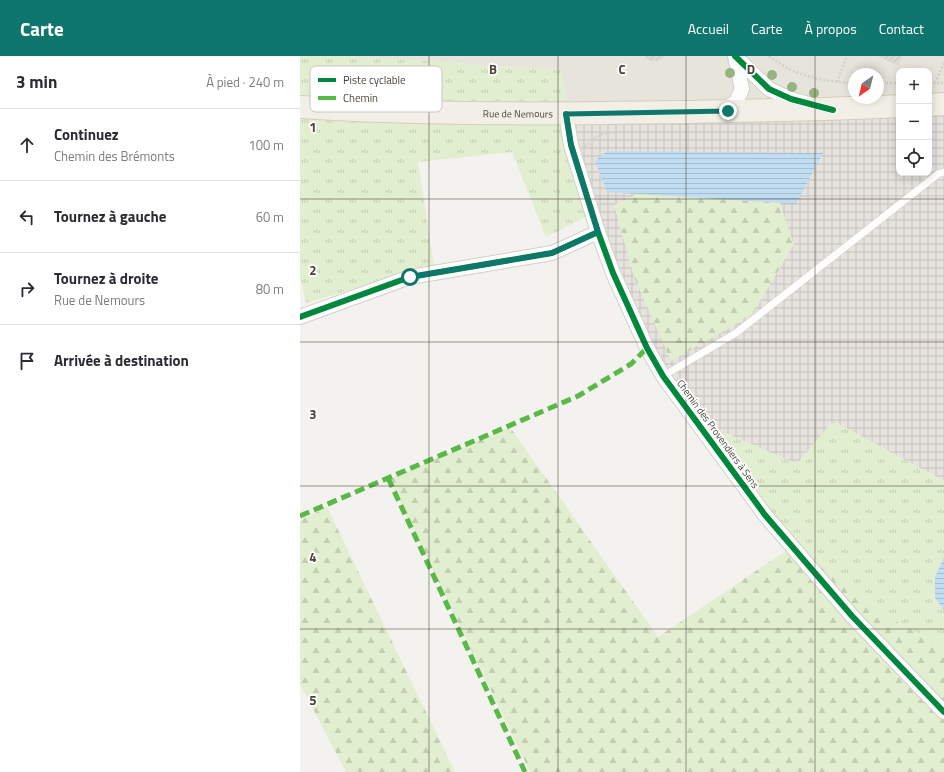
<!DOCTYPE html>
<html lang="fr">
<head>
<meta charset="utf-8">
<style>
  body { margin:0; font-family:"Titillium Web",sans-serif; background:#f2f2f3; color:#2b2b33 }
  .controls { position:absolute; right:12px; top:12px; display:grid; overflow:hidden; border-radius:8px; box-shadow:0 2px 10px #0003 }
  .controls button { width:36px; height:36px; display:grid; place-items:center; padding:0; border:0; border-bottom:1px solid #e1e1e2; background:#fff; color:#2b2b33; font:20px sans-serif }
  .compass { position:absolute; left:548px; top:12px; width:36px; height:36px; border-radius:50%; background:#fff; box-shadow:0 2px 10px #0003; rotate:215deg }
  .stop { position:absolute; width:12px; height:12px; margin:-9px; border:3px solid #0f766e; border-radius:50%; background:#fff }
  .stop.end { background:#0f766e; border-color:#fff; box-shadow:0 1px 4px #0008 }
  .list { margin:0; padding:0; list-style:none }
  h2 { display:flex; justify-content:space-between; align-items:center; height:52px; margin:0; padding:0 16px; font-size:17px }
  h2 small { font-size:13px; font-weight:400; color:#7c7c81 }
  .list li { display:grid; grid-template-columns:26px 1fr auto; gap:12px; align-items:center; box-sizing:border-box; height:72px; padding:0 16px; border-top:1px solid #e1e1e2 }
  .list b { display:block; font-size:15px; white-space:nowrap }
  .list p { margin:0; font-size:13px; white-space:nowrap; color:#7c7c81 }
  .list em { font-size:13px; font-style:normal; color:#7c7c81 }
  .icon { flex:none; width:22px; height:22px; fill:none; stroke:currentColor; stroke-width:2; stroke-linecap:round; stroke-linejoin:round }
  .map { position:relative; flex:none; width:644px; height:716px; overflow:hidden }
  header { display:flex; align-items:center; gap:24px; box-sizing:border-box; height:56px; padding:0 20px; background:#0f766e; color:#fff }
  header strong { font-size:19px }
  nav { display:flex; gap:22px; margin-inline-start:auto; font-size:14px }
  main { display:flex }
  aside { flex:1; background:#fff }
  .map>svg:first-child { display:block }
</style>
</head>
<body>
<header>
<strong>Carte</strong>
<nav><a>Accueil</a><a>Carte</a><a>À propos</a><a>Contact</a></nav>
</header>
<main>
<aside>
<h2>3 min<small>À pied · 240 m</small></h2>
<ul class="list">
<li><svg class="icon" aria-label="ahead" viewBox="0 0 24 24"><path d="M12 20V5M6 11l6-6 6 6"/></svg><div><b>Continuez</b><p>Chemin des Brémonts</p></div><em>100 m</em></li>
<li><svg class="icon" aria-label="left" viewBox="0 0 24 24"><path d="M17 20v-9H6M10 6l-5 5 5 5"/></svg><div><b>Tournez à gauche</b></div><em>60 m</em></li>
<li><svg class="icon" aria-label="right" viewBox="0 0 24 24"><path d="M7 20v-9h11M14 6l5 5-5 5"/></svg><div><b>Tournez à droite</b><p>Rue de Nemours</p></div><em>80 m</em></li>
<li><svg class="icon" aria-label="arrive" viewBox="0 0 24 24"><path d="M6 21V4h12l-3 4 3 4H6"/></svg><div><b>Arrivée à destination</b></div></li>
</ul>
</aside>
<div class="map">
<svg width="644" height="716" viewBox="0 0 644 716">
  <defs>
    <pattern id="industrial-grid" width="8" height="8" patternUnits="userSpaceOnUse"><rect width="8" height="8" fill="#e6e2de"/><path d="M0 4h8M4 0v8" fill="none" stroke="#c7c3bf"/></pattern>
    <pattern id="grass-tufts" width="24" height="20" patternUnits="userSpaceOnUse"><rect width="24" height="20" fill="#e1eecf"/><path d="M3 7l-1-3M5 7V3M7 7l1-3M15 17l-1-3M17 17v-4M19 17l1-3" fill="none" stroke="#c3cdb2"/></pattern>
    <pattern id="forest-firs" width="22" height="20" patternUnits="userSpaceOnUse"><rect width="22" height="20" fill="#e1eecf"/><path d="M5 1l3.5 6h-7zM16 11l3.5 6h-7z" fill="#c3cdb2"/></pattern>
    <pattern id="water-rules" width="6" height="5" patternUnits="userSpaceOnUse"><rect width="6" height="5" fill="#c0ddf1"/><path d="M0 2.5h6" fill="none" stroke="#a6bfcf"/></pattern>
    <pattern id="building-hatch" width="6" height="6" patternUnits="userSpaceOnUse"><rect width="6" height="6" fill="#dedbd6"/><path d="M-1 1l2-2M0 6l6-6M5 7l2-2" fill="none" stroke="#c0bdb8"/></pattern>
  </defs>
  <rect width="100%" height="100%" fill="#f4f2ee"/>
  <path fill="#e7e4dc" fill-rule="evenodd" d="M47 0H644V56L629 57V15H599V58L271 66 261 14ZM554 18H578V42H554Z"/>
  <path fill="url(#industrial-grid)" d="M644 56V425L533 365 497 408 398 365 337 278 288 160 271 66 599 58V117H629V57Z"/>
  <path fill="url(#grass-tufts)" d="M0 0H47L261 14 288 160 246 181 212 96 118 106 134 209 6 247 0 219Z
    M398 365 497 408 533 365 644 425V501L635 521V542L644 554V591L588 561 500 486 490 492Z"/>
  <path fill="url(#forest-firs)" d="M361 127 474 131 494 188 452 259 371 305 334 221 314 149Z
    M210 371 358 581 490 492 500 486 588 561 644 591V716H230L89 423Z
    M27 451 155 716H46L0 628V464Z"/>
  <path fill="url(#water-rules)" d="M307 95 523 97 496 148 307 136 295 105Z
    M644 501V554L635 542V521Z"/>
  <path fill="url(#building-hatch)" stroke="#dcd9d4" d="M345 0H365L359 4 354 5 349 4Z
    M578 0H602L598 9Z"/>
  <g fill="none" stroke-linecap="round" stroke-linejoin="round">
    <defs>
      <path id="lane" d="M363 320 436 277 638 118 644 116"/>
      <path id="street" d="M435 0 469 33 491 43 509 48
        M423 54 436 46 442 33 435 0
        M266 58 271 89 298 176 313 217 347 292 363 320 465 459 552 560 644 656
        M0 261 110 221 252 197 298 176"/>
      <g id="primary">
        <path d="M629 49 644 48"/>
        <path id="s1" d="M0 51C128 59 256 58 384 56 456 54 527 54 599 50"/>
      </g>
    </defs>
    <use href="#lane" stroke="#d2d0cb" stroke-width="8"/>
    <use href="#street" stroke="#d2d0cb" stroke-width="16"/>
    <use href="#primary" stroke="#d6cebb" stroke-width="24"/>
    <path stroke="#d3d2cc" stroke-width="2.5" stroke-dasharray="2 2" stroke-linecap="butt" d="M469 0C496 21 521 25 554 27
      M537 26 547 0
      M578 27H599
      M629 27H644
      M635 27 644 7
      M285 91C298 79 302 76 321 76"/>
    <use href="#lane" stroke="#fdfdfc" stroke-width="7"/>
    <use href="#street" stroke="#fdfdfc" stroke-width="14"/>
    <use href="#primary" stroke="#f2efe6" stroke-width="22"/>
    <path stroke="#58b947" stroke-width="5" stroke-dasharray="10 5" stroke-linecap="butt" d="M88 422 225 716
      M0 460 278 340 331 308 347 292"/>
    <defs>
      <path id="cycleway" d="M435 0 469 33 491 43 533 54
        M266 58 271 89 298 176 313 217 347 292 363 320 465 459 552 560 644 656
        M0 261 110 221 252 197 298 176"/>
    </defs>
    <use href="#cycleway" stroke="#fff" stroke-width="8"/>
    <use href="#cycleway" stroke="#00873e" stroke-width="6"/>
  </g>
  <g fill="#96b382">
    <circle cx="430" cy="17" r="5"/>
    <circle cx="472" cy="19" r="5"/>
    <circle cx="492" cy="31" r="5"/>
    <circle cx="514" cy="37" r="5"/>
  </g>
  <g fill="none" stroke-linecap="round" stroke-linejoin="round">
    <path stroke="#0f766e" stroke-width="5" d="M110 221 252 197 298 176 271 89 266 58 428 55"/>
  </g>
  <path fill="none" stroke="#4b4439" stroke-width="1" stroke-opacity="0.55" d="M129 0V716M258 0V716M386 0V716M515 0V716M0 143H644M0 286H644M0 430H644M0 573H644"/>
  <g text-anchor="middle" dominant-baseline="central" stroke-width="3.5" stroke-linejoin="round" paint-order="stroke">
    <g font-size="10" fill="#4b4439" stroke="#fff">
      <text stroke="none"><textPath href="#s1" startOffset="218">Rue de Nemours</textPath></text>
      <text transform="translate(418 378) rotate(54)">Chemin des Provendiers à Sens</text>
    </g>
  </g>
  <rect x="10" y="10" width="132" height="46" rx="6" fill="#fff" stroke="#c9c7c4" stroke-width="1"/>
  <rect x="18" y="22" width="18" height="4" fill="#00873e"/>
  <rect x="18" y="40" width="18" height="4" fill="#58b947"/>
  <g font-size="11" fill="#4b4439">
    <text x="43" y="28">Piste cyclable</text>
    <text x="43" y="46">Chemin</text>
  </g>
  <g font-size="13" text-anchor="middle" font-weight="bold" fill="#4b4439" stroke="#fff" stroke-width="3.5" stroke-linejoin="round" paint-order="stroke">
    <text x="193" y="18">B</text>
    <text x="322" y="18">C</text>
    <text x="451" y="18">D</text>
    <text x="13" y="76">1</text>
    <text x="13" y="219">2</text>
    <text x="13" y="363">3</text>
    <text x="13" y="506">4</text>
    <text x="13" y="649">5</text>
  </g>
</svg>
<div class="controls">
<button>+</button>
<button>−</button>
<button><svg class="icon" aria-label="locate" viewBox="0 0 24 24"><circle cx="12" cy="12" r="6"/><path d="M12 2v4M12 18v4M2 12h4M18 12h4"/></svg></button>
</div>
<svg class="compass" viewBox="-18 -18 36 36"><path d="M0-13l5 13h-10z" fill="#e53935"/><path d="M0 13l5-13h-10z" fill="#7c7c81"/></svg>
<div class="stop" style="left:110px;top:221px"></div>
<div class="stop end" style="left:428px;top:55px"></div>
</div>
</main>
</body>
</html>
